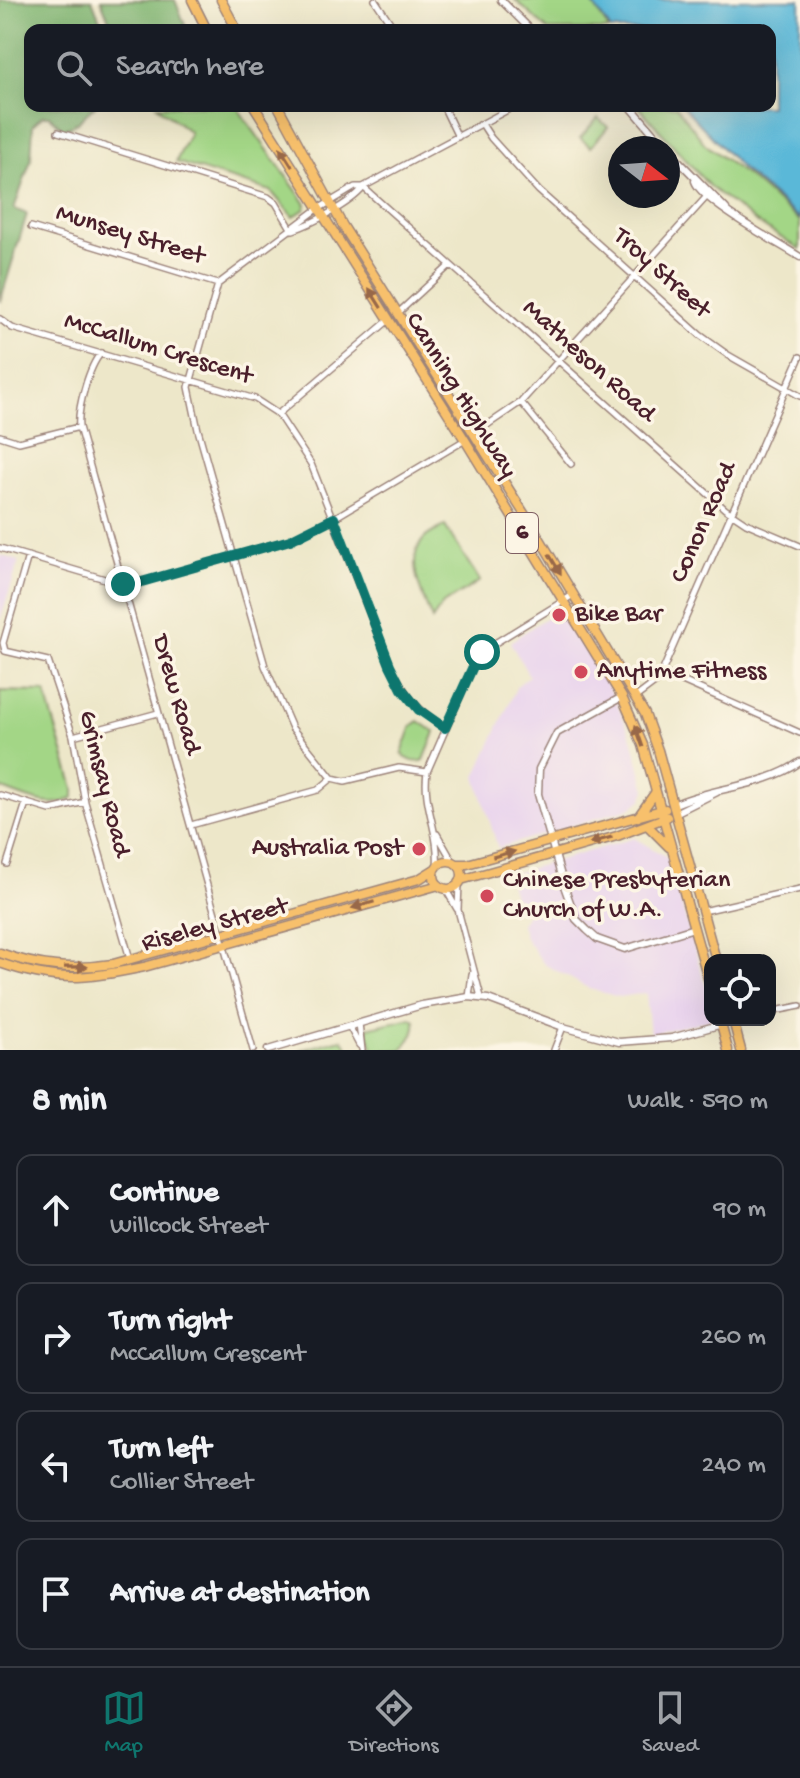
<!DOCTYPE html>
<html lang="en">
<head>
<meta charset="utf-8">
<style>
  body { margin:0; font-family:"Gochi Hand",sans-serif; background:#242831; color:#f1f3f6 }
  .controls { position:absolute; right:24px; bottom:24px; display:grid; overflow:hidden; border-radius:16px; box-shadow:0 8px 32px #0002 }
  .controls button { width:72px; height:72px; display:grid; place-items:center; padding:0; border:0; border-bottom:2px solid #363941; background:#171b24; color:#f1f3f6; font:40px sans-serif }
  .compass { position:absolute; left:608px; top:136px; width:72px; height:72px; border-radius:50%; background:#171b24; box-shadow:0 8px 32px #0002; rotate:107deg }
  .stop { position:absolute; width:24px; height:24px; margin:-18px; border:6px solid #0f766e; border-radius:50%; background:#fff }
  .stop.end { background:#0f766e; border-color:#fff; box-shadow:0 2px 8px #0008 }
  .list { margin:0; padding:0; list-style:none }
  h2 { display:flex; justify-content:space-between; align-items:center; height:104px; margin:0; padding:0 32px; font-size:34px }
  h2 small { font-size:26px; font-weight:400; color:#9ea1a6 }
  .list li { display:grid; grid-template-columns:52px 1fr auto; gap:24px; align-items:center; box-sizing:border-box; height:112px; margin:0 16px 16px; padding:0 16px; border:2px solid #363941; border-radius:16px }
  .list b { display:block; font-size:30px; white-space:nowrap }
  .list p { margin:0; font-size:26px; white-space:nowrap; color:#9ea1a6 }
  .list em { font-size:26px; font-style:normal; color:#9ea1a6 }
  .icon { flex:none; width:44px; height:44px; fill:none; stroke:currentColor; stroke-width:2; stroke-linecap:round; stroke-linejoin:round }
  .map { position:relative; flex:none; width:800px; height:1050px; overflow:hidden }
  .search { position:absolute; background:#171b24; box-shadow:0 8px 32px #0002; left:24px; right:24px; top:24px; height:88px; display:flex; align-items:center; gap:20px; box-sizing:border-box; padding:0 28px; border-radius:16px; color:#9ea1a6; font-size:30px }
  .sheet { height:616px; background:#171b24 }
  nav { display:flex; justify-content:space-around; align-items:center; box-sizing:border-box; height:112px; border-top:2px solid #363941; background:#171b24; font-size:22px; color:#9ea1a6 }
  nav a { display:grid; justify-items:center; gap:4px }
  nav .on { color:#0f766e }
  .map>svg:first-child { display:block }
</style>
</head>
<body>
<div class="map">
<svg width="800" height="1050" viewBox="0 0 800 1050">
  <rect width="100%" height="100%" fill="#fcf5e5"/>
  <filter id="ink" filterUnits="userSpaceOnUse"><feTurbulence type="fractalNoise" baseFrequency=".0125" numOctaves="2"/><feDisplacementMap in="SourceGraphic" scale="16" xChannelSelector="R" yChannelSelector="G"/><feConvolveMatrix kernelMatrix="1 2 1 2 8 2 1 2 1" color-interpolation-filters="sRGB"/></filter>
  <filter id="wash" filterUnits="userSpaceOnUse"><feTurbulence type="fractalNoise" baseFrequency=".006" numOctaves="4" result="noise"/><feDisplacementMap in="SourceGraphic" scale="32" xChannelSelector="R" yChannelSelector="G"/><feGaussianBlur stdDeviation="1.8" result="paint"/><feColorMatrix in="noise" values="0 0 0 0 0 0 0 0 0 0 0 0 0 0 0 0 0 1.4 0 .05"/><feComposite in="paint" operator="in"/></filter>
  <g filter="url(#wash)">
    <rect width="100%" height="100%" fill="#ede7c9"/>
    <path fill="#e8d2ee" d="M0 555 19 561 0 621Z
      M553 613 566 617 613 695 632 738 646 790 642 800 630 808 498 848 476 777 517 686 529 676 510 642Z
      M634 838 667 857 710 1000V1020L650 1034 646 993 619 997 590 989 544 964 525 938 521 924 531 907 514 897 508 875Z"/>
    <path fill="#a3d686" stroke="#767a58" stroke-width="2" d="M515 0H591L609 30H548Z
      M157 106H236L306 204 305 209 293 217 271 191 176 162 190 132Z
      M638 106H676L705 144 748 177 800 221V249L756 222 710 187Z
      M598 118 608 127 591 147 580 138Z
      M445 526 480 581 443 604 432 620C424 598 404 561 423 540 427 534 438 530 445 526Z
      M0 691 45 692 74 788V797C52 812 23 796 0 788Z
      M419 721 435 732 424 760C416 764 407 760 402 753L412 726Z
      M411 1018 415 1021C417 1033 409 1040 402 1050H373L367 1028Z
      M342 1039 350 1050H300L337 1040Z"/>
    <path fill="#82b773" stroke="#666b4f" stroke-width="2" d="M0 0H92L104 30H30V106H95L79 121 64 130 50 116H42L33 125 31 160 14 209 27 214 0 302Z
      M101 0H175L187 30H113Z"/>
    <path fill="#5ab8d8" stroke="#526c82" stroke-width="2" d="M590 0H800V219L742 169 683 106H770V30H611Z"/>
  </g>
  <g filter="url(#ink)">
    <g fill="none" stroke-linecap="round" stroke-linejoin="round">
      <defs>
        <path id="minor" d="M375 0 395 30
          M443 106 458 137
          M482 124 491 138 539 191 700 335 728 355 800 396
          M58 132 268 197 276 203 292 230
          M363 187 725 509 746 523 800 546
          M31 227 218 284
          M293 230C312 224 351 203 363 188
          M398 313 449 266
          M0 319 12 328 255 399 278 414 311 464 390 665C406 696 416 709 445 728
          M101 353C89 366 77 409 79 427L253 1050
          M521 402 571 464
          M278 414 389 320
          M474 434 521 402 710 193
          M0 436 19 442 79 427
          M0 548 115 582 138 583 290 540 334 518 465 440
          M28 556 3 643 5 651 48 661 73 736 85 802 130 959
          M662 672 800 733
          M636 697 656 682 662 672 800 357
          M73 736 158 713
          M332 778 292 728 265 666 198 430 189 387 218 284 315 211 355 187H363L515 106
          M332 778 345 781 399 768 427 772
          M0 795 50 810 85 802
          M191 825 318 790 332 778
          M437 834 453 862
          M7 864 26 803
          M437 866C440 833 422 804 427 772L475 662 487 648 573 595
          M459 883 458 910 481 997
          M445 888 457 909
          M703 911 800 889
          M469 997 472 974
          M770 1012 800 1006
          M359 1023 362 1050
          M349 1026 359 1045
          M554 1050 563 1027"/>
        <path id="tertiary" d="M501 0 531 30
          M630 106 666 148
          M668 150 726 209
          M695 181C702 202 778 243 800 257
          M622 697 557 733 539 769 538 794 563 883 576 919 587 930 597 939 625 949 694 928
          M673 805C714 786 763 788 800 762
          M675 813 717 792
          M268 1050 422 1005 469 997 488 999 563 1027 619 1042 672 1038 733 1021"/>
        <path id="trunk" d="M192 0 207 30
          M221 0 237 30
          M254 106 465 440 622 697 643 745 710 986
          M278 106 343 226 537 534 645 714 658 750 716 960
          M638 817 655 793
          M648 826 669 847
          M434 875a14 14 0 1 1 28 0a14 14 0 1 1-28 0Z
          M457 864H467L665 809
          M461 880 617 836 667 817
          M0 953C38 967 73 970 113 964L419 879 435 869
          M0 963C57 983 87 979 144 967L439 885
          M720 1020 728 1050
          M733 1020 741 1050"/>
      </defs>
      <use href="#minor" stroke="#9c837a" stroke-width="8"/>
      <use href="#tertiary" stroke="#9c837a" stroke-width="9"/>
      <use href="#trunk" stroke="#9c837a" stroke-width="11"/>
      <use href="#minor" stroke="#fff" stroke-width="5"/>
      <use href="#tertiary" stroke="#fff" stroke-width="6"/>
      <use href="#trunk" stroke="#f7c06c" stroke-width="8"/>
    </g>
    <defs><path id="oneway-solid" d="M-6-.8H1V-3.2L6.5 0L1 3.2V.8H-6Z" transform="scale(2)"/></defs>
    <g fill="#986748">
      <use href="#oneway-solid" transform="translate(286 157) rotate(-122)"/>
      <use href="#oneway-solid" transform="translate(375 298) rotate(-122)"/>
      <use href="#oneway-solid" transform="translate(555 564) rotate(59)"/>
      <use href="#oneway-solid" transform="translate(639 736) rotate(-109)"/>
      <use href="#oneway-solid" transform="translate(601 840) rotate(165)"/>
      <use href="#oneway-solid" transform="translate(504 854) rotate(-15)"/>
      <use href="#oneway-solid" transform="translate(363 905) rotate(164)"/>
      <use href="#oneway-solid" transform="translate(76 967) rotate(-1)"/>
    </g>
  </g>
  <g fill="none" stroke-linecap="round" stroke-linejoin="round" filter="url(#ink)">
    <path stroke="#0f766e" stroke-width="10" d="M123 584 138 583 290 540 334 518 390 665 402 689 419 710 445 728 475 662 482 652"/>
  </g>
  <g fill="#d1495b" stroke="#fcf5e5" stroke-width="3">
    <circle cx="559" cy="615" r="8"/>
    <circle cx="581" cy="672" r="8"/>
    <circle cx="419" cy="849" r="8"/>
    <circle cx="487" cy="896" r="8"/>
  </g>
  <g text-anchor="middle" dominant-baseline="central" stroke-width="7" stroke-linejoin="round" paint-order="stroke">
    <rect fill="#fcf5e5" stroke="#7f5f63" stroke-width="2" x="506" y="513" width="32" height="40" rx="6"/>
    <g font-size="24" font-weight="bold" fill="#4a1f2b">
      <text x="522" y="533">6</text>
    </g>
    <g font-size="26" fill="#4a1f2b" stroke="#fcf5e5">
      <text transform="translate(130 236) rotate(17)">Munsey Street</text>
      <text transform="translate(661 274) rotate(42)">Troy Street</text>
      <text transform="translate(158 350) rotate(17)">McCallum Crescent</text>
      <text transform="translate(588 362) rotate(42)">Matheson Road</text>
      <text transform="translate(460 396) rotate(58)">Canning Highway</text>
      <text transform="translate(705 523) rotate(-66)">Conon Road</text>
      <text transform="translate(175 695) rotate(74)">Drew Road</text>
      <text transform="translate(103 784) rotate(76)">Grimsay Road</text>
      <text transform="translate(215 926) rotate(-15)">Riseley Street</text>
    </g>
    <g font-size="26" fill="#4a1f2b" stroke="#fcf5e5" text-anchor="start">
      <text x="575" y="615">Bike Bar</text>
      <text x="597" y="672">Anytime Fitness</text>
      <text x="403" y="849" text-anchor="end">Australia Post</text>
      <text x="503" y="881">Chinese Presbyterian<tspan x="503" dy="30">Church of W.A.</tspan></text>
    </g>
  </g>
</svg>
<div class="controls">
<button><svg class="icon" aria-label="locate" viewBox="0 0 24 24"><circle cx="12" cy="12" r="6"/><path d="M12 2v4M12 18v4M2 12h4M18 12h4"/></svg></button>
</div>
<svg class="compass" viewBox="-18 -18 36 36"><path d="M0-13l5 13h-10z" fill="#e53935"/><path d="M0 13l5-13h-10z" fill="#9ea1a6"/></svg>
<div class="stop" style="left:482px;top:652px"></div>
<div class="stop end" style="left:123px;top:584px"></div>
<div class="search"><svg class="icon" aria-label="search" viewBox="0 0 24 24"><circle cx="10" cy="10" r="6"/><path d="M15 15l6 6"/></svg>Search here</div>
</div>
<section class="sheet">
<h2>8 min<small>Walk · 590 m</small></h2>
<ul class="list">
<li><svg class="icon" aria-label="ahead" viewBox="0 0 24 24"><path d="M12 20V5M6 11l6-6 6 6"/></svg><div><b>Continue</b><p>Willcock Street</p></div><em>90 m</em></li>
<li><svg class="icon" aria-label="right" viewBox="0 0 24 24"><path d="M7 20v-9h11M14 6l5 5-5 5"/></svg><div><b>Turn right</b><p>McCallum Crescent</p></div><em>260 m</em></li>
<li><svg class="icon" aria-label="left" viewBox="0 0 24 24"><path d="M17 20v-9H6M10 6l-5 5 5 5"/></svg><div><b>Turn left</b><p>Collier Street</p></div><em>240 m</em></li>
<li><svg class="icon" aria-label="arrive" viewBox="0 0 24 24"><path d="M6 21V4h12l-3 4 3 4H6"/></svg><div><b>Arrive at destination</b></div></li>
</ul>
</section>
<nav>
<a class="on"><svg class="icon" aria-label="map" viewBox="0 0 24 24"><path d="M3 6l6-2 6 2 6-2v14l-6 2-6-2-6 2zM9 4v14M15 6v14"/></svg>Map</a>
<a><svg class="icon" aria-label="directions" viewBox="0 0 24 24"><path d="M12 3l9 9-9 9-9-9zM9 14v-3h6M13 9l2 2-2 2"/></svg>Directions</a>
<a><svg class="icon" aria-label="saved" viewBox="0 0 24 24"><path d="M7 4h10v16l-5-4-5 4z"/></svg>Saved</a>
</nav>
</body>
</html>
